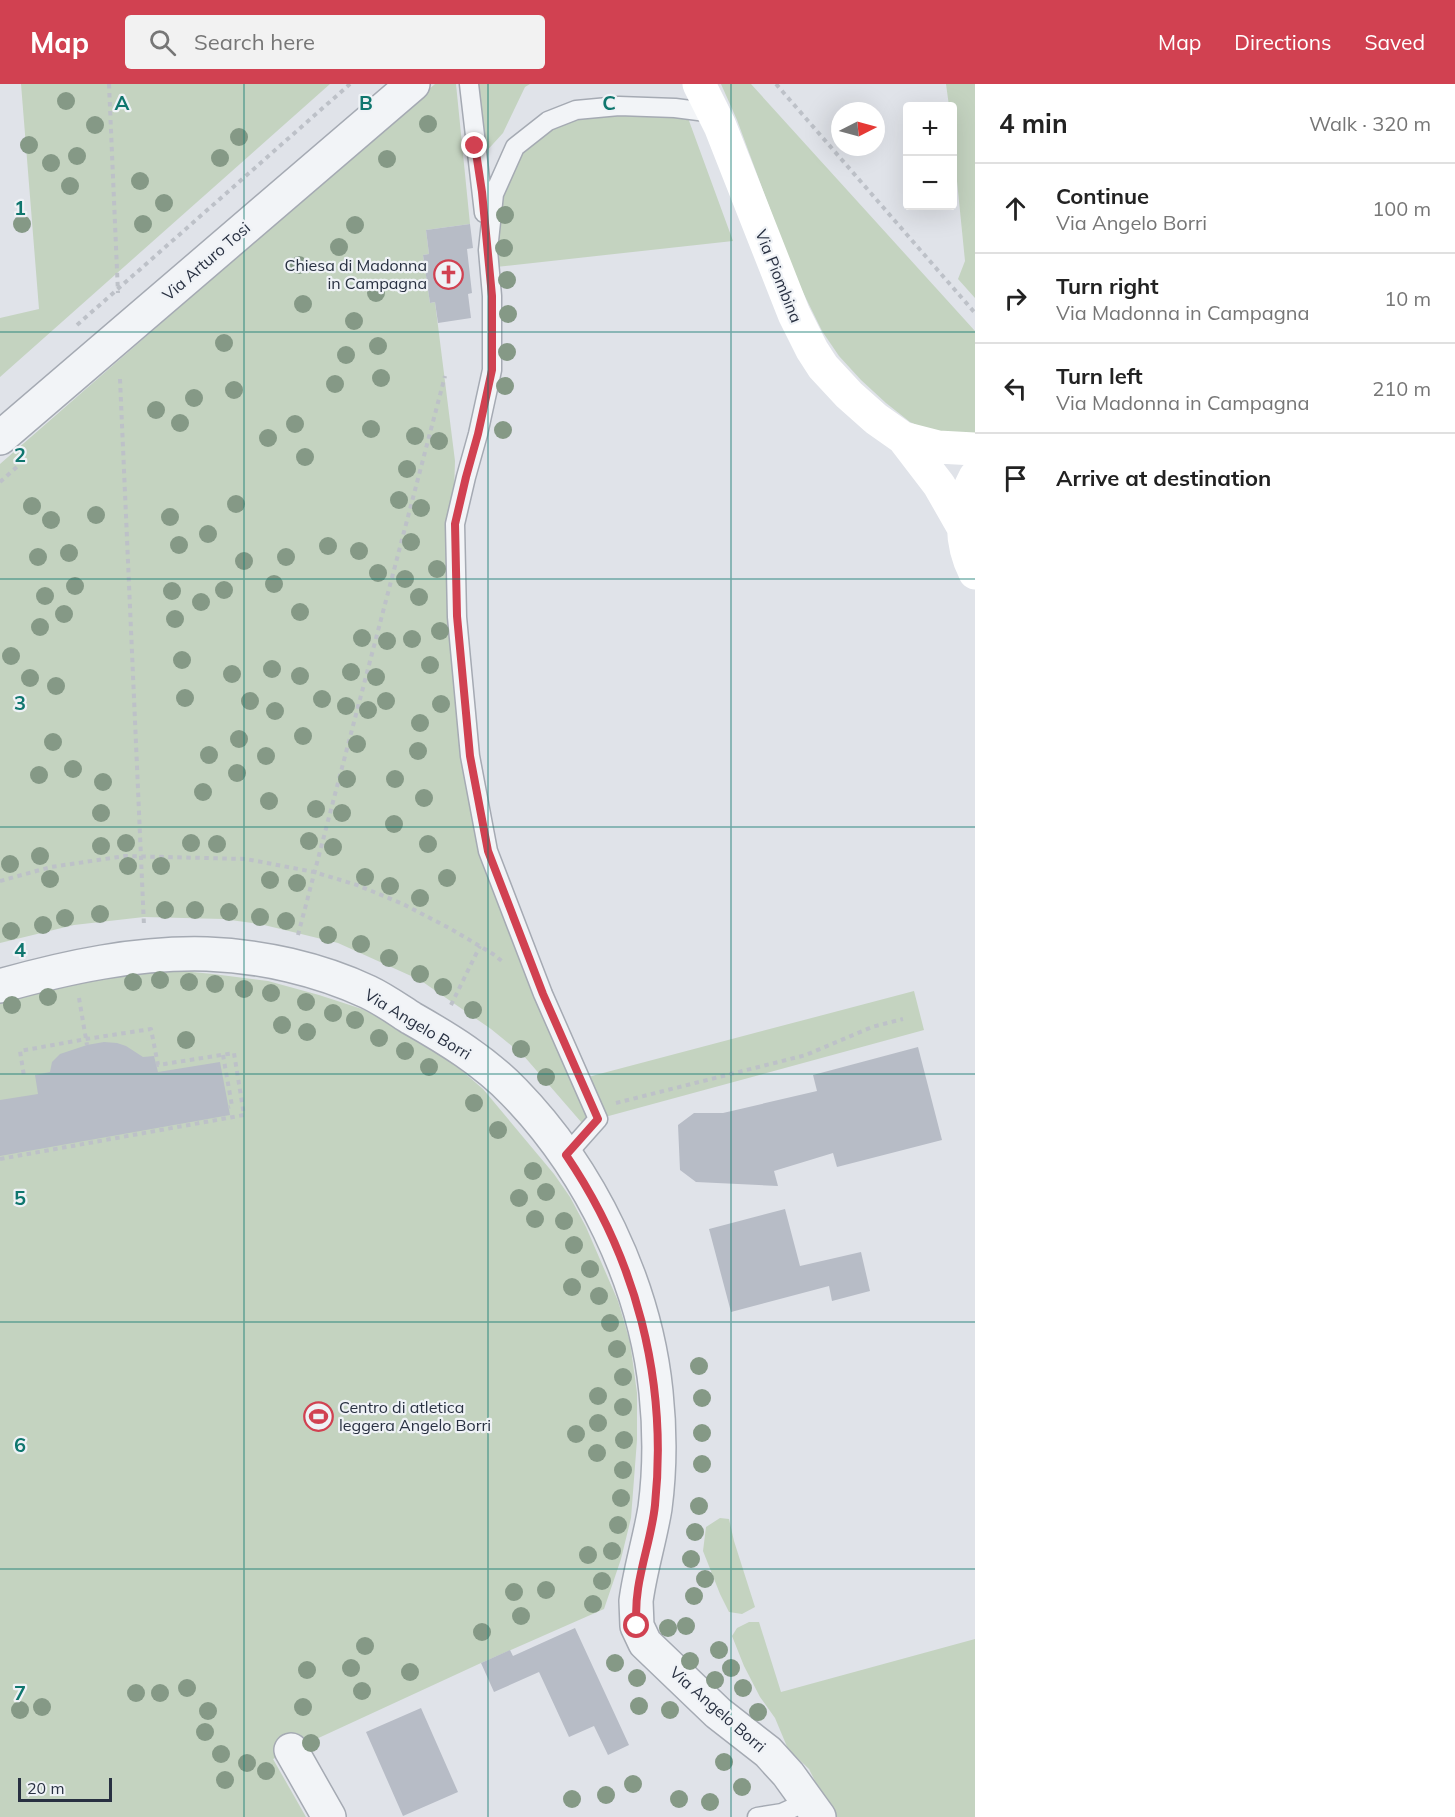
<!DOCTYPE html>
<html lang="en">
<head>
<meta charset="utf-8">
<style>
  body { margin:0; font-family:Mulish,sans-serif; background:#f2f2f2; color:#222 }
  .controls { position:absolute; right:18px; top:18px; display:grid; overflow:hidden; border-radius:6px; box-shadow:0 6px 24px #0002 }
  .controls button { width:54px; height:54px; display:grid; place-items:center; padding:0; border:0; border-bottom:2px solid #e0e0e0; background:#fff; color:#222; font:30px sans-serif }
  .compass { position:absolute; left:831px; top:18px; width:54px; height:54px; border-radius:50%; background:#fff; box-shadow:0 6px 24px #0002; rotate:84deg }
  .scale { position:absolute; left:18px; bottom:15px; width:94px; box-sizing:border-box; padding-left:6px; border:3px solid #283041; border-top:0; font-size:16px; line-height:21px; white-space:nowrap; color:#283041; -webkit-text-stroke:4px #eff2f6; paint-order:stroke }
  .stop { position:absolute; width:18px; height:18px; margin:-14px; border:4px solid #d14151; border-radius:50%; background:#fff }
  .stop.end { background:#d14151; border-color:#fff; box-shadow:0 2px 6px #0008 }
  .list { margin:0; padding:0; list-style:none }
  h2 { display:flex; justify-content:space-between; align-items:center; height:78px; margin:0; padding:0 24px; font-size:26px }
  h2 small { font-size:20px; font-weight:400; color:#767676 }
  .list li { display:grid; grid-template-columns:39px 1fr auto; gap:18px; align-items:center; box-sizing:border-box; height:90px; padding:0 24px; border-top:2px solid #e0e0e0 }
  .list b { display:block; font-size:22px; white-space:nowrap }
  .list p { margin:0; font-size:20px; white-space:nowrap; color:#767676 }
  .list em { font-size:20px; font-style:normal; color:#767676 }
  .icon { flex:none; width:33px; height:33px; fill:none; stroke:currentColor; stroke-width:2; stroke-linecap:round; stroke-linejoin:round }
  .map { position:relative; flex:none; width:975px; height:1733px; overflow:hidden }
  header { display:flex; align-items:center; gap:36px; box-sizing:border-box; height:84px; padding:0 30px; background:#d14151; color:#fff }
  header strong { font-size:28px }
  nav { display:flex; gap:33px; margin-inline-start:auto; font-size:21px }
  .search { width:420px; height:54px; background:#f2f2f2; display:flex; align-items:center; gap:15px; box-sizing:border-box; padding:0 21px; border-radius:6px; color:#767676; font-size:22px }
  main { display:flex }
  aside { flex:1; background:#fff }
  .map>svg:first-child { display:block }
</style>
</head>
<body>
<header>
<strong>Map</strong>
<div class="search"><svg class="icon" aria-label="search" viewBox="0 0 24 24"><circle cx="10" cy="10" r="6"/><path d="M15 15l6 6"/></svg>Search here</div>
<nav><a>Map</a><a>Directions</a><a>Saved</a></nav>
</header>
<main>
<div class="map">
<svg width="975" height="1733" viewBox="0 0 975 1733">
  <rect width="100%" height="100%" fill="#e0e3e9"/>
  <path fill="#c4d3c0" d="M21 0H330L0 293V234L39 225Z
    M435 0H456L470 140 426 146 429 170 423 171 430 219 435 218 455 377 454 408 455 440 488 767 592 1024 588 1046 523 971 491 945 420 896 338 859 260 840 223 835 144 833 74 841 0 859V380Z
    M471 0H530L525 3 503 49 483 71Z
    M721 0H751L975 247V350L930 347 910 338 886 319 861 296 839 272 822 247 794 190 737 36Z
    M946 0H975V214L958 195 965 177 953 57 952 22H949Z
    M589 28 688 34 733 157 496 183 497 149 500 120 505 103 521 68 553 41Z
    M160 885 213 890 268 897 319 911 362 925 403 945 446 973 483 1005 554 1090 570 1113 586 1143 618 1217 630 1258 637 1309V1356L631 1434 621 1475 604 1525 481 1579 273 1675 306 1733H0V917L34 904Z
    M914 907 924 946 605 1033 588 993Z
    M720 1434 729 1435 734 1457 755 1523 742 1530 729 1528 720 1510 703 1467 706 1443Z
    M749 1538H759L781 1608 975 1555V1733H833L809 1685 788 1665 775 1634 760 1613 744 1582 732 1552 737 1544Z"/>
  <path fill="#b7bcc6" d="M470 140 473 164 467 165 472 209 468 210 471 234 438 239 435 218 430 219 423 171 429 170 426 146Z
    M104 958 117 959 126 962 143 973 154 972 158 988 220 978 230 1031 0 1072V1016L38 1010 35 991 50 988 52 978 60 970 87 961Z
    M918 963 942 1056 837 1083 833 1069 774 1087 778 1102 696 1098 680 1086 678 1041 694 1029H723L817 1007 813 991Z
    M785 1125 800 1182 861 1168 870 1207 832 1217 829 1202 731 1228 709 1145Z
    M575 1544 629 1661 608 1671 594 1642 569 1653 539 1588 494 1608 481 1579 510 1566 513 1572Z
    M421 1624 458 1708 403 1732 366 1648Z"/>
  <g fill="none" stroke-linecap="round" stroke-linejoin="round">
    <defs>
      <path id="lane" d="M469 0 484 129
        M566 1071 598 1035 543 910 488 767 470 672 457 533 455 440 466 393 478 350 492 286V212L488 166 494 110 515 63 548 37 576 26 619 22 675 24 714 29
        M757 1733 782 1729 808 1717"/>
      <path id="street" d="M0 354 413 0
        M0 902C67 883 137 868 207 870 261 872 319 885 368 908 383 915 397 925 411 934 448 955 484 977 514 1008 590 1086 645 1199 656 1308 660 1346 660 1386 655 1424 650 1455 640 1486 636 1517L637 1542 645 1559 718 1629 768 1668 788 1690 819 1733
        M291 1666 329 1733"/>
    </defs>
    <use href="#lane" stroke="#a5aab3" stroke-width="21"/>
    <use href="#street" stroke="#a5aab3" stroke-width="36"/>
    <path stroke="#bdc1c8" stroke-width="4" stroke-dasharray="4.5 4.5" stroke-linecap="butt" d="M109 0 118 209
      M776 0 975 229
      M77 241 350 0
      M120 295 144 842
      M0 398 18 382
      M0 797 51 783 125 772 246 775 314 788 357 801 403 820 451 845 493 870 503 878
      M298 851 445 292
      M79 914 87 961
      M451 921 480 862
      M223 971 232 1022 229 1023
      M616 1019 806 971 872 943 903 935
      M0 1075 244 1031 234 969 158 981 151 945 86 955 20 967 24 992"/>
    <use href="#lane" stroke="#f2f4f7" stroke-width="18"/>
    <use href="#street" stroke="#f2f4f7" stroke-width="33"/>
    <path stroke="#fff" stroke-width="33" d="M699 0 720 42 794 230 812 266 823 283 849 311 876 335 903 354 939 401 963 443
      M903 354 938 363 975 365
      M975 393C959 422 960 460 975 489"/>
  </g>
  <g fill="#859986">
    <circle cx="66" cy="17" r="9"/>
    <circle cx="428" cy="40" r="9"/>
    <circle cx="95" cy="41" r="9"/>
    <circle cx="239" cy="53" r="9"/>
    <circle cx="29" cy="61" r="9"/>
    <circle cx="77" cy="72" r="9"/>
    <circle cx="220" cy="74" r="9"/>
    <circle cx="387" cy="75" r="9"/>
    <circle cx="51" cy="79" r="9"/>
    <circle cx="140" cy="97" r="9"/>
    <circle cx="70" cy="102" r="9"/>
    <circle cx="164" cy="119" r="9"/>
    <circle cx="505" cy="131" r="9"/>
    <circle cx="22" cy="140" r="9"/>
    <circle cx="143" cy="140" r="9"/>
    <circle cx="355" cy="141" r="9"/>
    <circle cx="339" cy="163" r="9"/>
    <circle cx="504" cy="164" r="9"/>
    <circle cx="299" cy="181" r="9"/>
    <circle cx="507" cy="196" r="9"/>
    <circle cx="376" cy="209" r="9"/>
    <circle cx="303" cy="220" r="9"/>
    <circle cx="508" cy="230" r="9"/>
    <circle cx="354" cy="237" r="9"/>
    <circle cx="224" cy="259" r="9"/>
    <circle cx="378" cy="262" r="9"/>
    <circle cx="507" cy="268" r="9"/>
    <circle cx="346" cy="271" r="9"/>
    <circle cx="381" cy="294" r="9"/>
    <circle cx="335" cy="300" r="9"/>
    <circle cx="505" cy="302" r="9"/>
    <circle cx="234" cy="306" r="9"/>
    <circle cx="194" cy="314" r="9"/>
    <circle cx="156" cy="326" r="9"/>
    <circle cx="180" cy="339" r="9"/>
    <circle cx="295" cy="340" r="9"/>
    <circle cx="371" cy="345" r="9"/>
    <circle cx="503" cy="346" r="9"/>
    <circle cx="415" cy="352" r="9"/>
    <circle cx="268" cy="354" r="9"/>
    <circle cx="439" cy="357" r="9"/>
    <circle cx="305" cy="373" r="9"/>
    <circle cx="407" cy="385" r="9"/>
    <circle cx="399" cy="416" r="9"/>
    <circle cx="236" cy="420" r="9"/>
    <circle cx="32" cy="422" r="9"/>
    <circle cx="421" cy="424" r="9"/>
    <circle cx="96" cy="431" r="9"/>
    <circle cx="170" cy="433" r="9"/>
    <circle cx="51" cy="436" r="9"/>
    <circle cx="208" cy="450" r="9"/>
    <circle cx="411" cy="458" r="9"/>
    <circle cx="179" cy="461" r="9"/>
    <circle cx="328" cy="462" r="9"/>
    <circle cx="359" cy="467" r="9"/>
    <circle cx="69" cy="469" r="9"/>
    <circle cx="38" cy="473" r="9"/>
    <circle cx="286" cy="473" r="9"/>
    <circle cx="244" cy="477" r="9"/>
    <circle cx="437" cy="485" r="9"/>
    <circle cx="378" cy="489" r="9"/>
    <circle cx="405" cy="495" r="9"/>
    <circle cx="274" cy="500" r="9"/>
    <circle cx="75" cy="502" r="9"/>
    <circle cx="224" cy="506" r="9"/>
    <circle cx="172" cy="507" r="9"/>
    <circle cx="45" cy="512" r="9"/>
    <circle cx="419" cy="513" r="9"/>
    <circle cx="201" cy="518" r="9"/>
    <circle cx="300" cy="528" r="9"/>
    <circle cx="64" cy="530" r="9"/>
    <circle cx="175" cy="535" r="9"/>
    <circle cx="40" cy="543" r="9"/>
    <circle cx="440" cy="547" r="9"/>
    <circle cx="362" cy="554" r="9"/>
    <circle cx="412" cy="555" r="9"/>
    <circle cx="387" cy="557" r="9"/>
    <circle cx="11" cy="572" r="9"/>
    <circle cx="182" cy="576" r="9"/>
    <circle cx="430" cy="581" r="9"/>
    <circle cx="272" cy="585" r="9"/>
    <circle cx="351" cy="588" r="9"/>
    <circle cx="232" cy="590" r="9"/>
    <circle cx="300" cy="592" r="9"/>
    <circle cx="376" cy="593" r="9"/>
    <circle cx="30" cy="594" r="9"/>
    <circle cx="56" cy="602" r="9"/>
    <circle cx="185" cy="614" r="9"/>
    <circle cx="322" cy="615" r="9"/>
    <circle cx="250" cy="617" r="9"/>
    <circle cx="386" cy="617" r="9"/>
    <circle cx="441" cy="620" r="9"/>
    <circle cx="346" cy="622" r="9"/>
    <circle cx="368" cy="626" r="9"/>
    <circle cx="275" cy="627" r="9"/>
    <circle cx="420" cy="639" r="9"/>
    <circle cx="303" cy="652" r="9"/>
    <circle cx="239" cy="655" r="9"/>
    <circle cx="53" cy="658" r="9"/>
    <circle cx="357" cy="660" r="9"/>
    <circle cx="418" cy="667" r="9"/>
    <circle cx="209" cy="671" r="9"/>
    <circle cx="266" cy="672" r="9"/>
    <circle cx="73" cy="685" r="9"/>
    <circle cx="237" cy="689" r="9"/>
    <circle cx="39" cy="691" r="9"/>
    <circle cx="347" cy="695" r="9"/>
    <circle cx="395" cy="695" r="9"/>
    <circle cx="103" cy="698" r="9"/>
    <circle cx="203" cy="708" r="9"/>
    <circle cx="424" cy="714" r="9"/>
    <circle cx="269" cy="717" r="9"/>
    <circle cx="316" cy="725" r="9"/>
    <circle cx="101" cy="729" r="9"/>
    <circle cx="342" cy="729" r="9"/>
    <circle cx="394" cy="740" r="9"/>
    <circle cx="309" cy="757" r="9"/>
    <circle cx="126" cy="759" r="9"/>
    <circle cx="191" cy="759" r="9"/>
    <circle cx="217" cy="760" r="9"/>
    <circle cx="428" cy="760" r="9"/>
    <circle cx="101" cy="762" r="9"/>
    <circle cx="333" cy="763" r="9"/>
    <circle cx="40" cy="772" r="9"/>
    <circle cx="10" cy="780" r="9"/>
    <circle cx="128" cy="782" r="9"/>
    <circle cx="161" cy="782" r="9"/>
    <circle cx="365" cy="793" r="9"/>
    <circle cx="447" cy="794" r="9"/>
    <circle cx="50" cy="795" r="9"/>
    <circle cx="270" cy="796" r="9"/>
    <circle cx="297" cy="799" r="9"/>
    <circle cx="390" cy="802" r="9"/>
    <circle cx="420" cy="814" r="9"/>
    <circle cx="165" cy="826" r="9"/>
    <circle cx="195" cy="826" r="9"/>
    <circle cx="229" cy="828" r="9"/>
    <circle cx="100" cy="830" r="9"/>
    <circle cx="260" cy="833" r="9"/>
    <circle cx="65" cy="834" r="9"/>
    <circle cx="286" cy="837" r="9"/>
    <circle cx="43" cy="841" r="9"/>
    <circle cx="11" cy="847" r="9"/>
    <circle cx="328" cy="851" r="9"/>
    <circle cx="361" cy="860" r="9"/>
    <circle cx="389" cy="874" r="9"/>
    <circle cx="420" cy="890" r="9"/>
    <circle cx="160" cy="896" r="9"/>
    <circle cx="133" cy="898" r="9"/>
    <circle cx="189" cy="898" r="9"/>
    <circle cx="215" cy="900" r="9"/>
    <circle cx="443" cy="903" r="9"/>
    <circle cx="244" cy="905" r="9"/>
    <circle cx="271" cy="909" r="9"/>
    <circle cx="48" cy="913" r="9"/>
    <circle cx="306" cy="918" r="9"/>
    <circle cx="12" cy="921" r="9"/>
    <circle cx="473" cy="926" r="9"/>
    <circle cx="333" cy="929" r="9"/>
    <circle cx="355" cy="936" r="9"/>
    <circle cx="282" cy="941" r="9"/>
    <circle cx="307" cy="948" r="9"/>
    <circle cx="379" cy="954" r="9"/>
    <circle cx="186" cy="956" r="9"/>
    <circle cx="521" cy="965" r="9"/>
    <circle cx="405" cy="967" r="9"/>
    <circle cx="429" cy="983" r="9"/>
    <circle cx="546" cy="993" r="9"/>
    <circle cx="474" cy="1019" r="9"/>
    <circle cx="498" cy="1046" r="9"/>
    <circle cx="533" cy="1087" r="9"/>
    <circle cx="546" cy="1108" r="9"/>
    <circle cx="519" cy="1114" r="9"/>
    <circle cx="535" cy="1135" r="9"/>
    <circle cx="564" cy="1137" r="9"/>
    <circle cx="574" cy="1161" r="9"/>
    <circle cx="590" cy="1185" r="9"/>
    <circle cx="572" cy="1203" r="9"/>
    <circle cx="599" cy="1212" r="9"/>
    <circle cx="610" cy="1239" r="9"/>
    <circle cx="617" cy="1265" r="9"/>
    <circle cx="699" cy="1282" r="9"/>
    <circle cx="623" cy="1293" r="9"/>
    <circle cx="598" cy="1312" r="9"/>
    <circle cx="702" cy="1314" r="9"/>
    <circle cx="623" cy="1323" r="9"/>
    <circle cx="598" cy="1339" r="9"/>
    <circle cx="702" cy="1349" r="9"/>
    <circle cx="576" cy="1350" r="9"/>
    <circle cx="624" cy="1356" r="9"/>
    <circle cx="597" cy="1369" r="9"/>
    <circle cx="702" cy="1380" r="9"/>
    <circle cx="623" cy="1386" r="9"/>
    <circle cx="621" cy="1414" r="9"/>
    <circle cx="699" cy="1422" r="9"/>
    <circle cx="618" cy="1441" r="9"/>
    <circle cx="695" cy="1448" r="9"/>
    <circle cx="612" cy="1467" r="9"/>
    <circle cx="588" cy="1471" r="9"/>
    <circle cx="691" cy="1475" r="9"/>
    <circle cx="705" cy="1495" r="9"/>
    <circle cx="602" cy="1497" r="9"/>
    <circle cx="546" cy="1506" r="9"/>
    <circle cx="514" cy="1508" r="9"/>
    <circle cx="694" cy="1512" r="9"/>
    <circle cx="593" cy="1520" r="9"/>
    <circle cx="521" cy="1532" r="9"/>
    <circle cx="686" cy="1542" r="9"/>
    <circle cx="668" cy="1544" r="9"/>
    <circle cx="482" cy="1548" r="9"/>
    <circle cx="365" cy="1562" r="9"/>
    <circle cx="719" cy="1566" r="9"/>
    <circle cx="690" cy="1577" r="9"/>
    <circle cx="615" cy="1579" r="9"/>
    <circle cx="351" cy="1584" r="9"/>
    <circle cx="731" cy="1584" r="9"/>
    <circle cx="307" cy="1586" r="9"/>
    <circle cx="410" cy="1588" r="9"/>
    <circle cx="637" cy="1594" r="9"/>
    <circle cx="715" cy="1596" r="9"/>
    <circle cx="187" cy="1604" r="9"/>
    <circle cx="743" cy="1604" r="9"/>
    <circle cx="362" cy="1607" r="9"/>
    <circle cx="136" cy="1609" r="9"/>
    <circle cx="160" cy="1609" r="9"/>
    <circle cx="639" cy="1622" r="9"/>
    <circle cx="42" cy="1623" r="9"/>
    <circle cx="303" cy="1623" r="9"/>
    <circle cx="20" cy="1626" r="9"/>
    <circle cx="670" cy="1626" r="9"/>
    <circle cx="208" cy="1627" r="9"/>
    <circle cx="758" cy="1628" r="9"/>
    <circle cx="205" cy="1648" r="9"/>
    <circle cx="311" cy="1659" r="9"/>
    <circle cx="221" cy="1670" r="9"/>
    <circle cx="724" cy="1678" r="9"/>
    <circle cx="247" cy="1679" r="9"/>
    <circle cx="266" cy="1687" r="9"/>
    <circle cx="225" cy="1696" r="9"/>
    <circle cx="633" cy="1700" r="9"/>
    <circle cx="742" cy="1703" r="9"/>
    <circle cx="606" cy="1711" r="9"/>
    <circle cx="572" cy="1715" r="9"/>
    <circle cx="679" cy="1715" r="9"/>
    <circle cx="710" cy="1718" r="9"/>
  </g>
  <g fill="none" stroke-linecap="round" stroke-linejoin="round">
    <path stroke="#d14151" stroke-width="8" d="M475 62 482 108 492 212V286L478 350 466 393 455 440 457 532 470 672 488 767 543 910 598 1035 566 1071C636 1174 668 1296 655 1421 651 1461 632 1501 637 1542"/>
  </g>
  <path fill="none" stroke="#0f766e" stroke-width="1.5" stroke-opacity="0.55" d="M244 0V1733M488 0V1733M731 0V1733M0 248H975M0 495H975M0 743H975M0 990H975M0 1238H975M0 1485H975"/>
  <defs>
    <symbol id="church-ring" viewBox="-11 -11 22 22"><circle r="9.5" fill="#eff2f6" stroke="#d14151" stroke-width="1.5"/><path d="M-1.2-6h2.4v3.5h3.3v2.4h-3.3V6h-2.4V-.1h-3.3v-2.4h3.3Z" fill="#d14151"/></symbol>
    <symbol id="stadium-ring" viewBox="-11 -11 22 22"><circle r="9.5" fill="#eff2f6" stroke="#d14151" stroke-width="1.5"/><path d="M0-5a6.5 5 0 1 0 0 10a6.5 5 0 1 0 0-10ZM-3.5-1.8h7v3.6h-7Z" fill="#d14151"/></symbol>
  </defs>
  <g fill-rule="evenodd">
    <use href="#church-ring" x="432" y="174" width="33" height="33"/>
    <use href="#stadium-ring" x="302" y="1316" width="33" height="33"/>
  </g>
  <g text-anchor="middle" dominant-baseline="central" stroke-width="4.5" stroke-linejoin="round" paint-order="stroke">
    <g font-size="16" fill="#283041" stroke="#eff2f6">
      <text transform="translate(206 177) rotate(-41)">Via Arturo Tosi</text>
      <text transform="translate(779 192) rotate(68)">Via Piombina</text>
      <text transform="translate(418 940) rotate(31)">Via Angelo Borri</text>
      <text transform="translate(718 1625) rotate(41)">Via Angelo Borri</text>
    </g>
    <g font-size="16" fill="#283041" stroke="#eff2f6" text-anchor="end">
      <text x="427" y="181">Chiesa di Madonna<tspan x="427" dy="18">in Campagna</tspan></text>
      <text x="339" y="1323" text-anchor="start">Centro di atletica<tspan x="339" dy="18">leggera Angelo Borri</tspan></text>
    </g>
  </g>
  <g font-size="20" text-anchor="middle" font-weight="bold" fill="#0f766e" stroke="#eff2f6" stroke-width="4.5" stroke-linejoin="round" paint-order="stroke">
    <text x="122" y="26">A</text>
    <text x="366" y="26">B</text>
    <text x="609" y="26">C</text>
    <text x="20" y="131">1</text>
    <text x="20" y="378">2</text>
    <text x="20" y="626">3</text>
    <text x="20" y="873">4</text>
    <text x="20" y="1121">5</text>
    <text x="20" y="1368">6</text>
    <text x="20" y="1616">7</text>
  </g>
</svg>
<div class="controls">
<button>+</button>
<button>−</button>
</div>
<svg class="compass" viewBox="-18 -18 36 36"><path d="M0-13l5 13h-10z" fill="#e53935"/><path d="M0 13l5-13h-10z" fill="#767676"/></svg>
<div class="scale">20 m</div>
<div class="stop" style="left:637px;top:1542px"></div>
<div class="stop end" style="left:475px;top:62px"></div>
</div>
<aside>
<h2>4 min<small>Walk · 320 m</small></h2>
<ul class="list">
<li><svg class="icon" aria-label="ahead" viewBox="0 0 24 24"><path d="M12 20V5M6 11l6-6 6 6"/></svg><div><b>Continue</b><p>Via Angelo Borri</p></div><em>100 m</em></li>
<li><svg class="icon" aria-label="right" viewBox="0 0 24 24"><path d="M7 20v-9h11M14 6l5 5-5 5"/></svg><div><b>Turn right</b><p>Via Madonna in Campagna</p></div><em>10 m</em></li>
<li><svg class="icon" aria-label="left" viewBox="0 0 24 24"><path d="M17 20v-9H6M10 6l-5 5 5 5"/></svg><div><b>Turn left</b><p>Via Madonna in Campagna</p></div><em>210 m</em></li>
<li><svg class="icon" aria-label="arrive" viewBox="0 0 24 24"><path d="M6 21V4h12l-3 4 3 4H6"/></svg><div><b>Arrive at destination</b></div></li>
</ul>
</aside>
</main>
</body>
</html>
